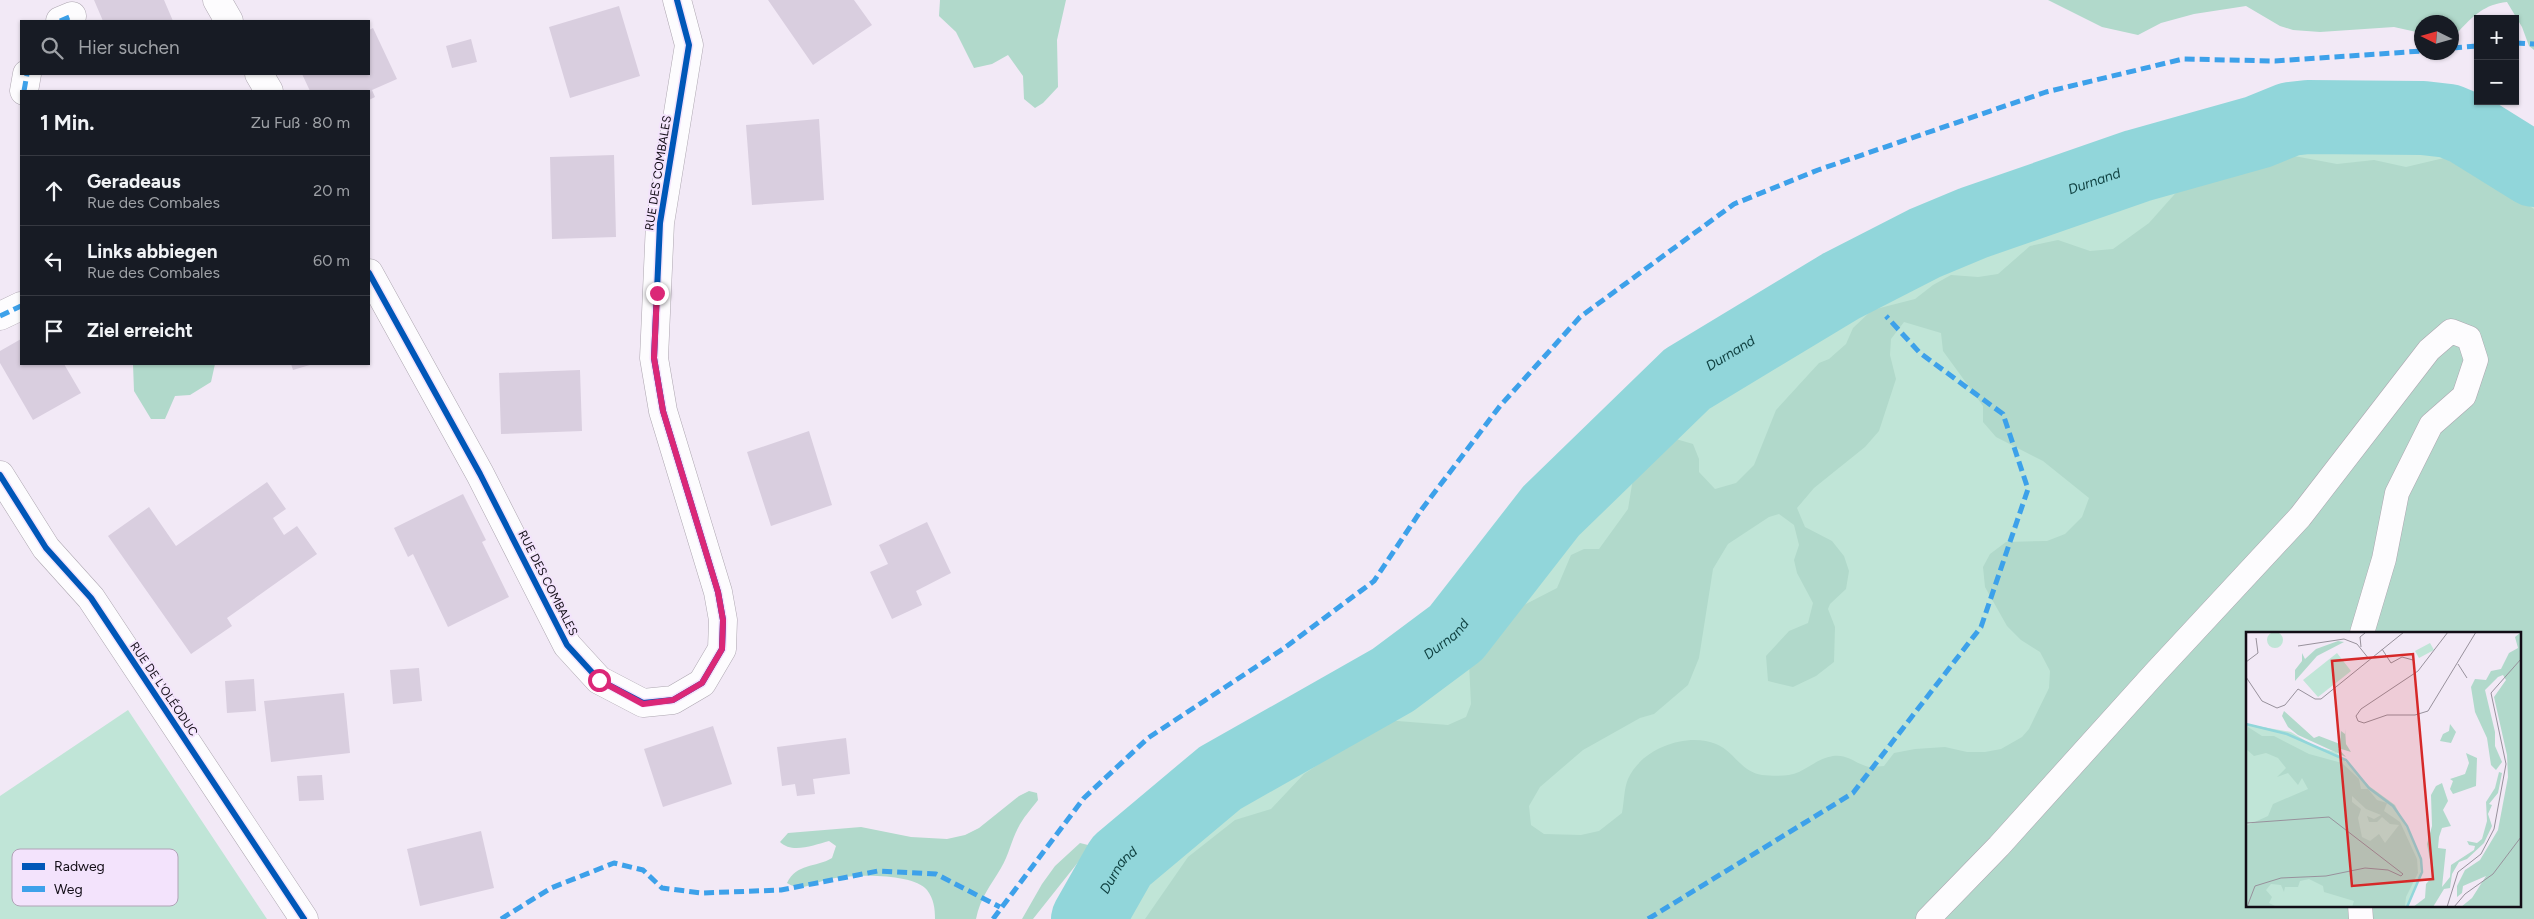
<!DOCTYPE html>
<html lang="de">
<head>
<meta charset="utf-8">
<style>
  body { margin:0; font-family:Figtree,sans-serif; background:#242831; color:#f1f3f6 }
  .controls { position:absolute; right:15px; top:15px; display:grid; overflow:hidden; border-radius:0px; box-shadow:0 1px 4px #0004 }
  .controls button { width:45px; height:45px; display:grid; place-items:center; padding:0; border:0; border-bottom:1px solid #363941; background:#171b24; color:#f1f3f6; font:25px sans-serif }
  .compass { position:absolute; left:2414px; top:15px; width:45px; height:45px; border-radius:50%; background:#171b24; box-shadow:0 1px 4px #0004; rotate:275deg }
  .stop { position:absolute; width:15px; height:15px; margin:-11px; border:4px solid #db2777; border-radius:50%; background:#fff }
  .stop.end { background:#db2777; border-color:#fff; box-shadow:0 1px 5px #0008 }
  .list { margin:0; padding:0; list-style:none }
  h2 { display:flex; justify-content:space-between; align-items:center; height:65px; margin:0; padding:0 20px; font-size:21px }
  h2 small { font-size:16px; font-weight:400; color:#9ea1a6 }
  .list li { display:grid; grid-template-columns:32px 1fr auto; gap:15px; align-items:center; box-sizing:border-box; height:70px; padding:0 20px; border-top:1px solid #363941 }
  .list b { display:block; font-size:19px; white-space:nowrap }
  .list p { margin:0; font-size:16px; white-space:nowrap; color:#9ea1a6 }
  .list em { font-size:16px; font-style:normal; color:#9ea1a6 }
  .icon { flex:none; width:28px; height:28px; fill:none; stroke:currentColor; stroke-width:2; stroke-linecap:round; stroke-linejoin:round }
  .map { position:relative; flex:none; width:2534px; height:919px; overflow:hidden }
  .search { position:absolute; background:#171b24; box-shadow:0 1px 4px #0004; left:20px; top:20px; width:350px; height:55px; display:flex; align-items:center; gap:12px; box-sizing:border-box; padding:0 18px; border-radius:0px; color:#9ea1a6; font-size:19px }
  .panel { position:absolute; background:#171b24; box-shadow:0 1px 4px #0004; left:20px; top:90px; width:350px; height:275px; border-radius:0px }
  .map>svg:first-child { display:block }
</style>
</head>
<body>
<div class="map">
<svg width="2534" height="919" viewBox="0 0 2534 919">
  <rect width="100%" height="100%" fill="#f2e9f6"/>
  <path fill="#c0e5d7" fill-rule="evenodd" d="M2301 102 2500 141 2534 159V919H1070L1441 629 1679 359ZM2248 633H2520V905H2248Z
    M128 710 267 919H0V796Z"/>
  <path fill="#b1d9cb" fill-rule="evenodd" d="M940 0H1066L1057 40 1058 87 1043 103 1035 108 1024 99 1023 76 1008 55 992 64 974 68 956 32 939 16Z
    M2048 0H2534V50L2529 46 2522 27 2507 2C2485 4 2473 16 2458 32L2452 33V22H2422L2421 33 2394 27 2320 32 2293 30 2280 26 2246 6 2194 14 2161 23 2138 35 2102 27Z
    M2294 156 2337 164 2374 160 2406 167 2444 158 2461 160 2534 209V919H1145L1188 857 1235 820 1271 809 1304 774 1331 756 1349 733 1366 723 1385 720 1448 725 1466 717 1471 704 1469 663 1473 643 1495 620 1557 588 1571 555 1584 549H1599L1628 509 1636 460 1647 442 1669 437 1693 444 1699 459V472L1715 489 1736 483 1754 465 1776 410 1819 363 1829 359 1846 344 1853 328 1872 310 1915 299 1933 285 1951 275 1978 277 1998 274 2030 246 2058 240 2090 251 2113 249 2149 223 2189 178 2207 170 2248 171 2271 162ZM1904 322 1941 333 1943 351 1983 406V422L1996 437 2043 461 2089 498 2082 517 2065 534 2047 541 2006 542 1990 554 1983 567 1985 587 2007 626 2021 640 2040 652 2050 671 2049 688 2029 729 2022 737 2001 749 1985 752H1967L1945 747 1915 749 1894 753 1884 766C1880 766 1874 767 1869 767 1856 764 1848 754 1833 756 1820 758 1811 766 1799 772 1788 777 1773 776 1762 775 1741 772 1734 751 1716 744 1686 732 1641 749 1628 779 1624 788 1624 803 1622 813L1599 831 1581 835 1544 834 1531 825 1529 806 1540 787 1583 750 1640 718 1654 714 1688 685 1699 658 1713 569 1728 544 1769 517 1779 514 1794 525 1799 545 1794 560 1797 573 1813 603 1808 623 1789 631 1766 656 1768 681 1793 687 1816 676 1834 662 1835 627 1828 609 1830 604 1846 589 1849 571 1844 556 1832 541 1805 527 1797 508 1814 488 1865 447 1879 431 1896 379 1890 355 1891 339ZM2248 633H2520V905H2248Z
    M133 364H215L211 382 190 395 175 396 165 419H151L134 391Z
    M1029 791 1037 793 1038 800C1031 809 1023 818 1018 828 1011 841 1009 855 1001 868 991 885 980 898 976 919H935C935 909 934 899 927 890 912 872 848 874 826 880 811 884 802 892 787 883 797 863 815 868 832 858L836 846 829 841C814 845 792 854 780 842L788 833 861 827 911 837 947 839 965 835 979 828 1019 796Z
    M1080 843 1088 845 1087 851 1033 919H1022L1042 884 1055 866Z"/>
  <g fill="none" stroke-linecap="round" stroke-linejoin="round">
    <path stroke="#91d6da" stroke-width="74" id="s1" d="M1088 919 1121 861 1220 778 1393 680 1456 633 1551 511 1687 379 1841 286 1925 243 1973 223 2137 166 2258 132 2290 119 2308 117 2423 118 2449 121 2468 129 2534 170"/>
  </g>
  <path fill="#d9cedf" d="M94 0H164L173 21H103Z
    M768 0H854L872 25 813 65Z
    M619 6 640 76 570 98 549 27Z
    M373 28 397 79 372 90 375 97 369 100V91H310L302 74H369V30Z
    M471 39 477 62 452 68 446 46Z
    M819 119 824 200 752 205 746 125Z
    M614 155 616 237 552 239 550 157Z
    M21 339V364H64L81 393 33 420 0 363V351Z
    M291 364H313L293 370Z
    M580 370 582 431 501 434 499 373Z
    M809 431 832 505 771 526 747 452Z
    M267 482 286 509 273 518 284 535 297 526 317 554 227 618 232 626 191 654 108 536 149 507 176 546Z
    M463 494 486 540 482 542 509 597 448 627 413 554 408 557 394 528Z
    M927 522 951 573 916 591 922 605 892 619 870 572 888 564 879 545Z
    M419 668 422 701 393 704 390 670Z
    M254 679 256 711 227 713 225 681Z
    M344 693 350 753 271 762 264 701Z
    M713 726 732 784 663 807 644 749Z
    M846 738 850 774 813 779 815 794 797 796 795 784 782 786 777 747Z
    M322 775 324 800 299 801 297 776Z
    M481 831 494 888 420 906 407 849Z"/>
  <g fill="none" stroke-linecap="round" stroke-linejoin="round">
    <defs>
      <path id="service" d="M2360 905 2361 919
        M1928 919 1999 846 2155 673 2300 517 2429 350 2451 331 2469 338 2476 360 2464 396 2431 425 2397 493 2384 559 2362 633"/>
      <path id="minor" d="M217 0 229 21
        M60 21 72 16
        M259 74 269 91
        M24 91 27 74
        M369 273 480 474 567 645 599 680 643 703 673 700 702 683 722 649 723 620 718 592 663 411 654 358 660 223 689 45 677 0
        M0 316 21 306
        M0 475 46 548 91 598 304 919"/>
    </defs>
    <use href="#service" stroke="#ada6b0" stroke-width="25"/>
    <use href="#minor" stroke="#ada6b0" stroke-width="29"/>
    <use href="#service" stroke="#fdfcfe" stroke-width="24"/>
    <use href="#minor" stroke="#fdfcfe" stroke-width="28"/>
    <path stroke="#3da1ea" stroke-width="5" stroke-dasharray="10 5" stroke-linecap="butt" d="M60 21 72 16
      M2515 43 2534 44
      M2452 48 2478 46
      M24 91 27 74
      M0 316 21 306
      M501 919 551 888 614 863 643 870 662 888 701 893 781 890 878 871 936 874 1000 907
      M993 919 1084 798 1148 738 1283 649 1374 581 1422 509 1500 406 1580 317 1734 204 1818 170 2046 92 2183 59 2275 61 2422 51
      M1648 919 1853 793 1981 627 2028 489 2003 414 1920 353 1886 316"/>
    <defs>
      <path id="cycleway" d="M369 273 480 474 567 645 599 680 643 703 673 700 702 683 722 649 723 620 718 592 663 411 654 358 660 223 689 45 677 0
        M0 475 46 548 91 598 304 919"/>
    </defs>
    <use href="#cycleway" stroke="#f3e3fc" stroke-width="9"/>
    <use href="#cycleway" stroke="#0057b8" stroke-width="6"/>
  </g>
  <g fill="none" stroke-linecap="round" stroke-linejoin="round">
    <path stroke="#db2777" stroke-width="6" d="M599 680 643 704 673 700 702 683 722 649 723 620 718 592 663 411 654 358 657 293"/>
  </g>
  <g text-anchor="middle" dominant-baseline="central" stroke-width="4" stroke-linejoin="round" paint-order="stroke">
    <g font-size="12" fill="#120d16" stroke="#f3e3fc">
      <text transform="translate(658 173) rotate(-81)">RUE DES COMBALES</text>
      <text transform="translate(548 583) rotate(63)">RUE DES COMBALES</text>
      <text transform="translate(164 689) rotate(56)">RUE DE L'OLÉODUC</text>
    </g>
    <g font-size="14" font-style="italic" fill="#0e3f3f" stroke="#f3e3fc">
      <text stroke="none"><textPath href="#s1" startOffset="1272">Durnand</textPath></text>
      <text stroke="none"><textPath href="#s1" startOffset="868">Durnand</textPath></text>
      <text stroke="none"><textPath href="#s1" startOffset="462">Durnand</textPath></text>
      <text stroke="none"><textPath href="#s1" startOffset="58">Durnand</textPath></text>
    </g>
  </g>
  <g transform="translate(2246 632)">
    <rect width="275" height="275" fill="#f2e9f6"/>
    <path d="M21 8a8 8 0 1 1 16 0a8 8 0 1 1-16 0ZM184 11 188 18 173 26 169 19ZM91 21 105 39 72 65 57 48ZM0 92 45 100 68 114 90 120 123 154 149 173 176 227 174 245 162 275H0Z" fill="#c0e5d7"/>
    <path d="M275 0V275H215L226 266 240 244 217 254 216 261 211 265V254L219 238 234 228 252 198 262 145 261 123 248 65 260 48 257 43 252 45 239 58 249 100V114L256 130 250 138 245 133 241 106 229 80 225 55 229 47 240 48 245 39 255 37 263 21 272 16 269 5ZM92 9 98 10 71 24 49 49V38L56 29V21L59 27 70 17ZM38 79 68 106 73 104 94 112 95 99 99 102V97L100 112 105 120 92 116 100 125 52 103 42 95 36 84ZM204 92 210 100 205 111 194 109 197 102 203 99ZM2 95 16 104H28L63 122 96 131 113 147 115 157H122L131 168 141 171 138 179 154 190 171 227 172 241 160 265 159 275H106L108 269 78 260 77 254 63 247 54 249 52 255H39L38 260 35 253 25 252 20 258 26 265 23 271 31 275H0V194L22 184 27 172 62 157 56 146 52 153 42 141 31 145 40 136 32 126 20 121 8 124 0 117ZM106 164 120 177 135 183 128 187 121 184 123 190H131L136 185 144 192 153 193 139 211 133 202 124 209 116 205 112 186 115 177 106 170ZM220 121 231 126 230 154 207 162 204 157 207 149 204 147 219 142 223 131ZM253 140 256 141 252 161 243 172 246 173 242 182 246 194 238 211 221 227 213 230 206 242 204 256 198 257 187 275H167L179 266 180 252 187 244 181 212 186 194 185 163 190 154 196 151 202 169 197 178 205 194 196 196 193 205 192 216 200 217 196 255 204 245 205 233 228 218 229 214 223 213 221 209 231 211 236 207 241 189 240 170 249 156Z" fill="#b1d9cb" fill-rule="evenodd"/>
    <path fill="none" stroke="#91d6da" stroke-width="2.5" d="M0 92 41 102 100 128 123 156 147 174 161 194 175 227 176 240 161 275"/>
    <path fill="none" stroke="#98919c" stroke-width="1" d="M202 0 172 39 115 77 110 84 112 89 118 91 141 83H169L182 79 230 0M52 14 98 7 111 12 123 27M115 15 114 5 119 1M136 17 145 31 156 25 167 28M0 30 12 21 10 6M212 32 221 46M0 45 16 69 31 76 39 73 52 57 69 67H75L158 0M0 191 83 185 157 242 155 244 142 238 119 236 80 244 35 246 9 254 1 275M201 275 212 240 235 222 248 197 260 132 245 61 275 27M208 275 219 262 247 242 275 205"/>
    <path fill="#d62828" fill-opacity="0.15" stroke="#d62828" stroke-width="2.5" d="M167 22 187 247 106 254 86 29Z"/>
    <rect width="275" height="275" fill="none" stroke="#120d16" stroke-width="2.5"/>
  </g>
  <rect x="12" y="849" width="166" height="57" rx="8" fill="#f3e3fc" stroke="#b0a3b7" stroke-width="1"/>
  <rect x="22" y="863" width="23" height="7" fill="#0057b8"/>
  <rect x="22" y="886" width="23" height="6" fill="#3da1ea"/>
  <g font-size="14" fill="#120d16">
    <text x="54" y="871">Radweg</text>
    <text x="54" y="894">Weg</text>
  </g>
</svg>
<div class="controls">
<button>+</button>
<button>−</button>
</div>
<svg class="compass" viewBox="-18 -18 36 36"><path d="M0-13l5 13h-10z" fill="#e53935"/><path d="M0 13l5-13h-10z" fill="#9ea1a6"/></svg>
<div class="stop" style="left:599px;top:680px"></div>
<div class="stop end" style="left:657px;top:293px"></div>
<div class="search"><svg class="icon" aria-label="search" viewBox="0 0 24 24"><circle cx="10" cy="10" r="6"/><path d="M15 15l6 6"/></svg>Hier suchen</div>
<section class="panel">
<h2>1 Min.<small>Zu Fuß · 80 m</small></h2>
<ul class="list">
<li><svg class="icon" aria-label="ahead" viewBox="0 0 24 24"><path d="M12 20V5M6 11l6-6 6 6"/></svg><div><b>Geradeaus</b><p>Rue des Combales</p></div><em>20 m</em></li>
<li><svg class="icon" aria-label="left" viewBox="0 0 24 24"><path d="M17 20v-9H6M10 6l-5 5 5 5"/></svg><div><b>Links abbiegen</b><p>Rue des Combales</p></div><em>60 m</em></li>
<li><svg class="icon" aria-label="arrive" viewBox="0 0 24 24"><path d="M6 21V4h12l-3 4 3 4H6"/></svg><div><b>Ziel erreicht</b></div></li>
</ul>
</section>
</div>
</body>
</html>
